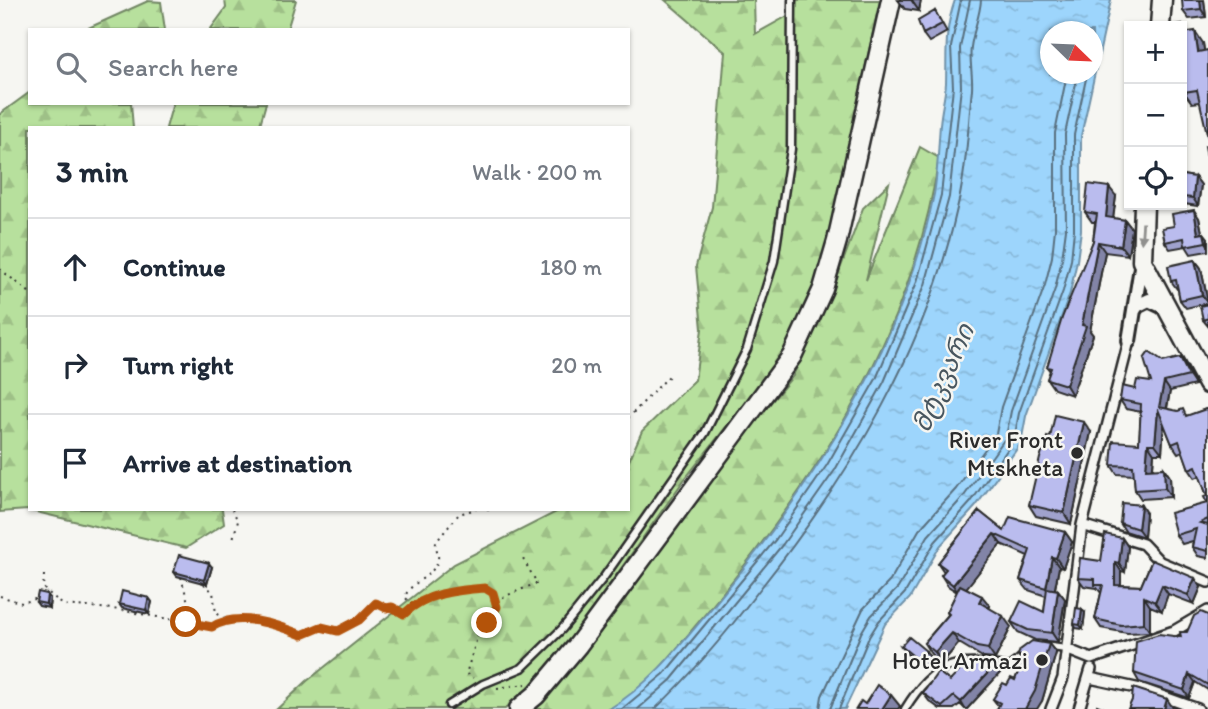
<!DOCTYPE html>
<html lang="en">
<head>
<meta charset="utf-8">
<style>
  body { margin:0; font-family:Itim,"Noto Sans Georgian",sans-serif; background:#f6f6f7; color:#1f2937 }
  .controls { position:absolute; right:21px; top:21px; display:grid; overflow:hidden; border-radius:0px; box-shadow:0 2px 5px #0004 }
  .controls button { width:63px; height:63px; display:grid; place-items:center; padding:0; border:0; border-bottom:2px solid #e0e1e3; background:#fff; color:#1f2937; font:35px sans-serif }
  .compass { position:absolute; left:1040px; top:21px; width:63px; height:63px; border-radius:50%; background:#fff; box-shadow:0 2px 5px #0004; rotate:113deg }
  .stop { position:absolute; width:21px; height:21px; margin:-16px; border:5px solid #b45309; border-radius:50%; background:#fff }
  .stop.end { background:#b45309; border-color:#fff; box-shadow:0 2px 7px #0008 }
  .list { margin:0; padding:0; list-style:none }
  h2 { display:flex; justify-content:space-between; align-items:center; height:91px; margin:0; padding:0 28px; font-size:30px }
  h2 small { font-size:23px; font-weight:400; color:#747a83 }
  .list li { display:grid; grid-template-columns:46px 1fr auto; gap:21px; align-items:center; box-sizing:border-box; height:98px; padding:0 28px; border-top:2px solid #e0e1e3 }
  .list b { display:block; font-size:26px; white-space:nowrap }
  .list em { font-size:23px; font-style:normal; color:#747a83 }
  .icon { flex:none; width:38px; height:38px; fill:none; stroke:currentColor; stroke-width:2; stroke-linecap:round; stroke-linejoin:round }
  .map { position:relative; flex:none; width:1208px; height:709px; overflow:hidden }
  .search { position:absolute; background:#fff; box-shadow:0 2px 5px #0004; left:28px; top:28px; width:602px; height:77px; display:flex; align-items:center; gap:18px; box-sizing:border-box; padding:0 24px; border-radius:0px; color:#747a83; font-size:26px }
  .panel { position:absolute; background:#fff; box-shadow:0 2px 5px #0004; left:28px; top:126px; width:602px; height:385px; border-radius:0px }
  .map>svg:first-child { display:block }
</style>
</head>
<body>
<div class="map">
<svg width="1208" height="709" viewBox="0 0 1208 709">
  <defs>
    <pattern id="forest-firs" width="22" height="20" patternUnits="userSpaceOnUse" patternTransform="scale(1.75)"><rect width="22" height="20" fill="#b7e09d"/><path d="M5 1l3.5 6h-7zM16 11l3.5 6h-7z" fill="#9ec087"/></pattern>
    <pattern id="water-ripples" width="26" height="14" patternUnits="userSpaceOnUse" patternTransform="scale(1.75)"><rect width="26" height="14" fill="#9dd5fc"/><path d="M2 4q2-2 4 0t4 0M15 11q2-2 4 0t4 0" fill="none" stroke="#87b7d8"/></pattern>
  </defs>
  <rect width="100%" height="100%" fill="#f6f6f2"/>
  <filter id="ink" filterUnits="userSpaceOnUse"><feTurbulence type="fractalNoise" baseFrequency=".0143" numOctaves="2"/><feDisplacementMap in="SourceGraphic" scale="14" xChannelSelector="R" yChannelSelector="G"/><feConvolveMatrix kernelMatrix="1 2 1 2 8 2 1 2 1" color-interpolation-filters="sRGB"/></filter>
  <g filter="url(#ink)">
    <path fill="url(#forest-firs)" stroke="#718664" stroke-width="2" d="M225 0H296L287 30H210L226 8Z
      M665 0H754L755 34 791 14 789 0H880L824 258 790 346 684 480 545 675 505 709H277L307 681 454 564 562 509H628V463L642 431 695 380 702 329 696 266 712 207 725 52Z
      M148 1 161 2 165 30H84Z
      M30 92V103H131L133 128H30V509H222L224 524 186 548 28 510 0 512V114Z
      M173 103H266L259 128H166Z
      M920 147 939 158C910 345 811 489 692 630 675 651 634 703 608 709 585 709 556 709 534 709L563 678 708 477 793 376 836 280 863 208 889 183 866 280Z"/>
    <path fill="url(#water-ripples)" stroke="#6f91a8" stroke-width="2" fill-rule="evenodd" d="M955 0H1111L1081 136V230L1077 261 1070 293 1026 416 1021 443 976 506 940 546 910 598 885 624 845 709H609C652 683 682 643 714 605 814 484 902 350 934 194 938 171 938 148 940 125 941 111 945 97 946 83 947 51 944 32 955 0ZM1050 32H1092V74H1050Z"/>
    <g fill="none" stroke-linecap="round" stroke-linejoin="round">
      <path stroke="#596f7f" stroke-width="2" d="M622 709 664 674 776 539 827 465 876 379 917 282 941 195 953 87 951 47 961 0
        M638 709 671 680 783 544 835 470 884 382 925 285 949 197 961 87 960 48 970 0
        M655 709C694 673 728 631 760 589 852 473 928 347 959 200 967 164 968 126 972 89 973 75 969 60 971 47 973 31 980 16 981 0
        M820 709 822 696 863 609 890 581 919 530 956 489 996 434 1001 407 1045 285 1052 257 1055 229V133L1067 74
        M830 709 861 633 871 616 898 588 928 536 964 496 1006 437 1011 411 1055 289 1062 259 1066 229 1065 134 1078 74
        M839 709 869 637 879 621 905 593 935 542 971 502 1014 440 1019 413 1063 291 1071 260 1074 230V135L1087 74"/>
      <defs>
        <path id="service" d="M1044 646 1066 649
          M449 705 483 684 522 668 562 629 604 577 705 433 747 349 774 261 791 149 792 0
          M905 709C934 662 956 657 1009 667L1026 654"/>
        <path id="pedestrian" d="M1082 525 1143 544 1160 562 1208 582
          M1066 649 1091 659 1174 631 1208 611
          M1090 678 1145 690 1198 709
          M1051 709 1063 678 1082 525 1129 341
          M1079 709 1091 669"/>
        <path id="minor" d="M1134 311 1137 306 1149 300 1168 309
          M1129 341 1142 261"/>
        <path id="secondary" d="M1160 26 1162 0
          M1144 205 1142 261 1208 384
          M519 709 536 695 578 645 792 356 823 289 837 241 891 0"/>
      </defs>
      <use href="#service" stroke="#2b2b2b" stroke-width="11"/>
      <use href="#pedestrian" stroke="#2b2b2b" stroke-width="14"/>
      <use href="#minor" stroke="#2b2b2b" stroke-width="18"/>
      <use href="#secondary" stroke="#2b2b2b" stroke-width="23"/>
      <path stroke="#2b2b2b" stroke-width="2" stroke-dasharray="2 5" stroke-linecap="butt" d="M0 269 30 293
        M628 418 671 374
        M232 509 238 521 233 539
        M487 509H508
        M44 575 43 588 63 605 113 609 213 627C238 611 275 624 302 635L321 627 338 631 359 620 376 603 386 608 392 606 404 614C425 593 457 590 485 588L493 593 497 607 480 628 466 674 473 678
        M181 577 190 609 186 622
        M204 584 213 592 216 613 225 618
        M0 596 22 603 38 598
        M496 600 537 583 523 559
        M412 605 405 597C410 581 435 577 438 559 439 554 435 548 436 542L459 514 476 509
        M497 688 526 684"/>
      <use href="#service" stroke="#f6f6f2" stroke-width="6"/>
      <use href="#pedestrian" stroke="#f6f6f2" stroke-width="9"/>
      <use href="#minor" stroke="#f6f6f2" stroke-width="12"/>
      <use href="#secondary" stroke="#f6f6f2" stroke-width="18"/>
    </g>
    <path fill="#a0a2cd" stroke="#2b2b2b" stroke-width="2" d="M898 0H921L919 11 905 9Z
      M1204 0 1206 17 1189 19 1183 11Z
      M935 11 947 32 929 42 923 34Z
      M1188 32 1203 43 1204 51 1200 102 1192 103 1184 92Z
      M1182 175 1195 177 1201 185 1198 206 1184 204 1182 201Z
      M1116 196 1113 218 1125 220 1132 229 1128 255 1105 252 1090 331 1093 335 1072 395 1054 389 1047 379 1050 371 1047 367 1093 241 1095 222H1092L1085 212Z
      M1199 218 1202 233H1204L1208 238V251L1191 254 1186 246 1170 249 1165 242 1174 226Z
      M1195 260 1201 268 1208 303 1186 308 1180 300 1178 289H1177L1171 281Z
      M1208 304V326L1203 320Z
      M1180 358 1186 367 1195 385 1170 391 1167 409 1188 416 1206 409 1208 411V558L1198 556 1192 547 1193 541 1182 544 1176 535 1207 503V496L1200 476 1195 478 1189 469 1183 451 1178 453 1172 444 1164 424 1162 453H1154L1153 469 1164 468 1170 477 1171 497 1141 499 1135 490 1134 475 1117 474 1111 465 1139 443 1141 412 1126 409 1120 400 1135 389 1151 382 1163 362Z
      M1091 432 1071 524 1036 516 1029 505 1050 438Z
      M979 511 1004 531 1065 532 1072 542 1063 568 1059 567 1055 589 1058 590 1065 599 1058 642 1035 640 1018 632 1011 622 1044 612 1046 596 1028 590 1020 580 1028 556 1001 544 966 588 990 606 989 608 1011 627 995 659 984 658 959 643 942 663 931 654 924 643 948 615 947 612 957 592 948 586 941 575 944 572 938 563Z
      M1146 513 1144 537 1125 531 1120 523Z
      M1122 538 1128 547 1125 572 1121 571V585L1141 586 1152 560 1201 587 1194 604 1168 594 1162 611 1150 606V632L1127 633 1101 628 1095 619 1101 593 1097 588 1084 586 1078 578 1101 561Z
      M212 567 207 584 177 576 174 572Z
      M50 598 49 608 39 606 36 602Z
      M149 598 152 602 149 614 122 608 119 604Z
      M1085 613 1083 629 1076 628 1074 624Z
      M1208 615V690L1195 682 1189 698 1139 682 1134 673Z
      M1049 644 1056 653 1042 701 999 707 993 699 1007 685 1015 680 1022 662 1018 655Z
      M901 646 931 659 924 668 907 654Z
      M996 664 1001 672 967 709H965L960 704 954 709H940L929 701 923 693 950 681Z"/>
    <path fill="#8284a7" stroke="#2b2b2b" stroke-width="2" d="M913 0H921L919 11 912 1Z
      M1200 0H1204L1206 17 1201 9Z
      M1182 24 1189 35 1183 33Z
      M1195 31 1203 43 1206 63 1198 52Z
      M1195 177 1201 185 1198 206 1193 198Z
      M1109 187 1116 196 1112 227 1106 217Z
      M1194 210 1199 218 1204 242 1198 234Z
      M1125 220 1132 229 1128 255 1121 246Z
      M1204 233 1208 238V245L1206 242Z
      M1098 242 1105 252 1090 331 1093 335 1072 395 1066 385 1082 325Z
      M1195 260 1201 268 1208 303 1202 295Z
      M1180 358 1186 367 1195 385 1189 376Z
      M1164 382 1170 391 1165 416 1159 407Z
      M1158 409 1164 418 1162 453 1155 444Z
      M1084 422 1091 432 1071 524 1064 513Z
      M1148 444 1154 453 1152 478 1146 469Z
      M1164 468 1170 477 1171 497 1165 488Z
      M1141 505 1146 513 1144 537 1138 529Z
      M1065 532 1072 542 1063 568 1056 558Z
      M994 534 1001 544 960 596 953 585Z
      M1122 538 1128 547 1125 572 1119 563Z
      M1052 557 1059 567 1053 598 1046 588Z
      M1115 562 1121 571V594L1115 585Z
      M209 563 212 567 207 584 204 580Z
      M1195 578 1201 587 1194 604 1188 595Z
      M1162 585 1168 594 1162 611 1155 602Z
      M1058 590 1065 599 1058 642 1052 633Z
      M47 594 50 598 49 608 46 604Z
      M982 596 990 606 987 612 979 602Z
      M1144 597 1150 606V632L1144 623Z
      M149 598 152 602 149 614 146 610Z
      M1082 609 1085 613 1083 629 1080 625Z
      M1003 616 1011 627 995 659 988 649Z
      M952 633 959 643 942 663 935 652Z
      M1049 644 1056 653 1042 701 1037 709H1025Z
      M926 651 931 659 924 668 918 660Z
      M996 664 1001 672 967 709H965L961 702Z
      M1189 674 1195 682 1189 698 1184 690Z
      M891 695 900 706 898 709H882Z
      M1167 699 1173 708V709H1164Z"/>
    <path fill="#babcee" stroke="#2b2b2b" stroke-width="2" d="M1182 0H1200L1201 9 1183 11Z
      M935 11 942 24 923 34 918 21Z
      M1182 24 1183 33 1195 31 1198 52 1208 50V138L1197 90 1184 92 1182 75V26H1169Z
      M1205 146H1208V162Z
      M1182 175 1195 177 1193 198 1182 197Z
      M1088 184 1109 187 1106 217 1125 220 1121 246 1098 242 1082 325 1086 326 1066 385 1047 379 1051 368 1047 367 1062 318 1093 241 1097 214 1085 212Z
      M1194 210 1198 234 1204 233 1206 242 1185 246 1184 238 1165 242 1162 228 1174 226 1172 214Z
      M1195 260 1202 295 1180 300 1176 280 1171 281 1168 266Z
      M1208 304V318L1203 320 1200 306Z
      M1149 352 1163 362 1180 358 1189 376 1164 382 1159 407 1178 411 1183 409 1186 416 1206 409 1208 412V519L1200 523 1208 525V551L1192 547 1196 529 1176 535 1170 513 1207 503 1204 497 1207 496 1196 466 1189 469 1179 441 1172 444 1158 409 1155 444H1148L1146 469 1164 468 1165 488 1135 490 1133 466 1111 465 1113 441 1139 443 1141 404 1120 400 1122 386 1135 389 1137 380 1151 382 1144 359Z
      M1055 415 1084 422 1064 513 1029 505 1040 458 1047 437 1050 438Z
      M1122 503 1141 505 1138 529 1120 523Z
      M979 511 1004 531 1010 517 1065 532 1056 558 1052 557 1046 588 1020 580 1030 550 994 534 953 585 941 575 946 569 938 563Z
      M1105 534 1122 538 1119 563 1115 562V585L1141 586 1152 560 1195 578 1188 595 1162 585 1155 602 1144 597V623L1121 625 1095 619 1103 585H1095V579L1078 578 1080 558 1101 561Z
      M179 555 209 563 204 580 174 572Z
      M960 585 982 596 979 602 1003 616 988 649 977 647 952 633 935 652 924 643 949 614 947 612Z
      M1047 588 1058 590 1052 633 1028 630 1011 622 1021 601 1044 612Z
      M122 591 149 598 146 610 119 604Z
      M38 592 47 594 46 604 36 602Z
      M1076 608 1082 609 1080 625 1074 624Z
      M1201 612 1208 615V685L1189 674 1184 690 1134 673 1136 641 1159 634 1181 637 1180 632H1187L1194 616Z
      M909 637 926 651 918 660 901 646Z
      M1032 641 1049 644 1035 691 1025 709H997L1000 703 993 699 1003 683 1007 685 1011 678 1015 680 1024 657 1018 655 1020 650Z
      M969 661 996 664 961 702 954 696 942 707 923 693 938 672 950 681Z
      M877 685 891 695 882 709H856L861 701 865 704Z
      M1133 688 1167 699 1164 709H1128L1132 700Z
      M1097 705 1106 709H1096Z"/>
    <defs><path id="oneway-solid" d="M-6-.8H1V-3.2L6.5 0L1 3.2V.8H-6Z" transform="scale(1.75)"/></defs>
    <use fill="#90908e" href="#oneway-solid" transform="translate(1142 233) rotate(94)"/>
  </g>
  <g fill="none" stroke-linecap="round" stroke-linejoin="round" filter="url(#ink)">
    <path stroke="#b45309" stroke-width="9" d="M186 622 212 627C238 611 275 624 302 635L321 627 338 631 359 620 376 603 386 608 392 607 404 614C425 593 457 590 485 588L493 593 497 607 487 623"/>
  </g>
  <g fill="#2b2b2b" stroke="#f6f6f2" stroke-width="2.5">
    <circle cx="1077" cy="453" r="7"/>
    <circle cx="1042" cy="660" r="7"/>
  </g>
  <g text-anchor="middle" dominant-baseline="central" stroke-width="5" stroke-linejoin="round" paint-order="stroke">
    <g font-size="24" fill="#2b2b2b" stroke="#f6f6f2" text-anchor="end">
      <text x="1063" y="439">River Front<tspan x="1063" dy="28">Mtskheta</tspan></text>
      <text x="1028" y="660">Hotel Armazi</text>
    </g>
    <g font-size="26" font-style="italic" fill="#48565f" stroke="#f6f6f2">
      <text transform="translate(943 378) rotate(-66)">მტკვარი</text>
    </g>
  </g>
</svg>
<div class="controls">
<button>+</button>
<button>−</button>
<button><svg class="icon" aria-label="locate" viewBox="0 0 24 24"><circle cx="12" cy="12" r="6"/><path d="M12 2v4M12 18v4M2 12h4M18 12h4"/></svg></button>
</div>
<svg class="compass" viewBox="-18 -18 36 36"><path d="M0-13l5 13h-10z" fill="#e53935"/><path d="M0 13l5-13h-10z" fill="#747a83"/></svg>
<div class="stop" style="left:186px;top:622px"></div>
<div class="stop end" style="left:487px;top:623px"></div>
<div class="search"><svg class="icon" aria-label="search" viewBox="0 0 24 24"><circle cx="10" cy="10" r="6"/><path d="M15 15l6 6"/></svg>Search here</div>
<section class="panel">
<h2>3 min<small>Walk · 200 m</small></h2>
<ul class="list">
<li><svg class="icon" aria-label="ahead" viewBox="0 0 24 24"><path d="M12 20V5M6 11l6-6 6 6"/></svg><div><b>Continue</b></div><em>180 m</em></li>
<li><svg class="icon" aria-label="right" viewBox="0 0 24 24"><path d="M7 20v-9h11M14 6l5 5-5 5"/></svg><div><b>Turn right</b></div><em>20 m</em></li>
<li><svg class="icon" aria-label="arrive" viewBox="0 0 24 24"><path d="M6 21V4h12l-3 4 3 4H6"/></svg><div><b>Arrive at destination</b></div></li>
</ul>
</section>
</div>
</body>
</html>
